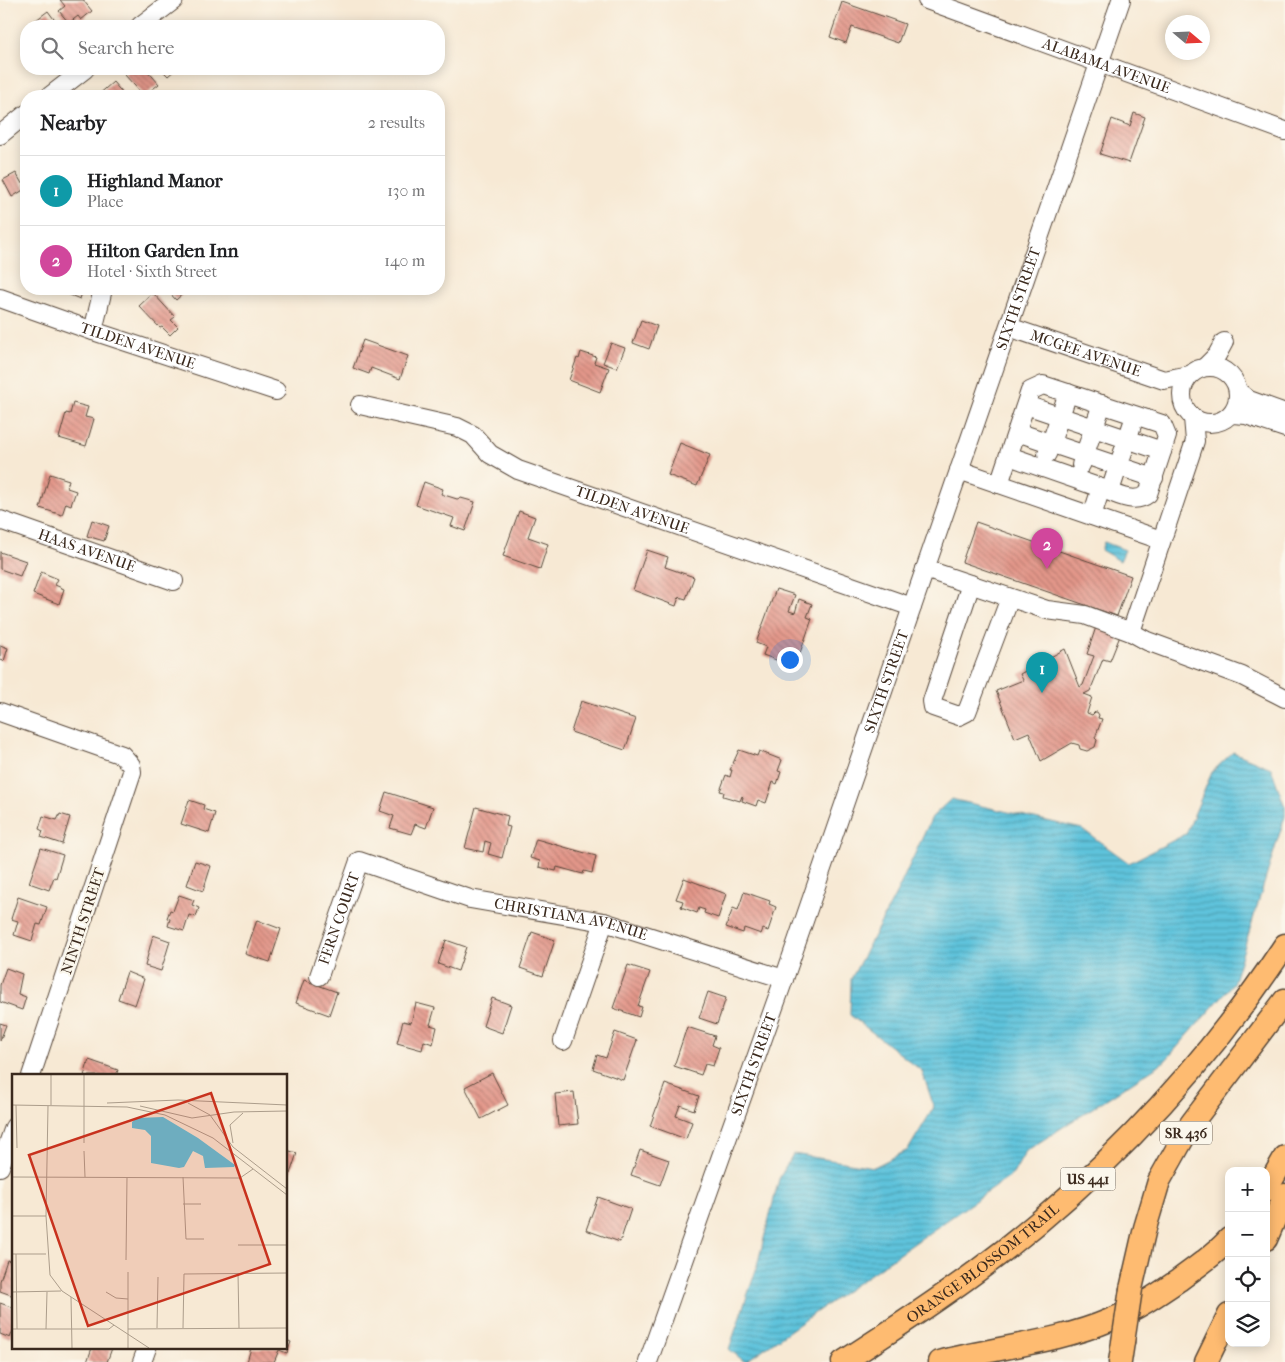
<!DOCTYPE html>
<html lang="en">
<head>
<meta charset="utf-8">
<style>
  body { margin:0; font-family:"IM FELL French Canon",serif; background:#f2f2f2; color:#202124 }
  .controls { position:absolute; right:15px; bottom:15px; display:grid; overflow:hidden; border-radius:10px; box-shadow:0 2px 12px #0003 }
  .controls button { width:45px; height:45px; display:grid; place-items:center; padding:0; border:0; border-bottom:1px solid #e0e0e0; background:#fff; color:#202124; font:25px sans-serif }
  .compass { position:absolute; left:1165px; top:15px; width:45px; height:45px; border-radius:50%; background:#fff; box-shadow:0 2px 12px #0003; rotate:109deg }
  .you { position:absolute; left:789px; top:659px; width:18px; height:18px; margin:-12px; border:4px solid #fff; border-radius:50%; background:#1a73e8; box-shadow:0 0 0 8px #1a73e833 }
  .badge { display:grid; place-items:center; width:32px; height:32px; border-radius:50%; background:#c8321e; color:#fff; font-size:16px; font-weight:700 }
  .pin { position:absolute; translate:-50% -41px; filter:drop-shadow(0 1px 2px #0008) }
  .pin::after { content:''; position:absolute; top:26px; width:18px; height:15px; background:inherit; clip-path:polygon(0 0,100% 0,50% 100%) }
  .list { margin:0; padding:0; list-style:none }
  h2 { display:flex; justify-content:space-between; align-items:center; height:65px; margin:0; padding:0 20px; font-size:21px }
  h2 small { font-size:16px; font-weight:400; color:#757577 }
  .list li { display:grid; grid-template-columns:32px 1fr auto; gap:15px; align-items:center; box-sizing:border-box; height:70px; padding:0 20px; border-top:1px solid #e0e0e0 }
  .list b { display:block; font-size:19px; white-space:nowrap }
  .list p { margin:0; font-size:16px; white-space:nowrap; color:#757577 }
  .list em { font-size:16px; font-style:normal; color:#757577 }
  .icon { flex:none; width:28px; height:28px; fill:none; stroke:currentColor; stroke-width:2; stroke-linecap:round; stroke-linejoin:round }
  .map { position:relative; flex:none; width:1285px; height:1362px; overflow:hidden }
  .search { position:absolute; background:#fff; box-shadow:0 2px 12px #0003; left:20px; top:20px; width:425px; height:55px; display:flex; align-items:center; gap:12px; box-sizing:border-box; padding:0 18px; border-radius:20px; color:#757577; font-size:19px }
  .panel { position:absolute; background:#fff; box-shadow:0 2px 12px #0003; left:20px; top:90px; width:425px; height:205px; border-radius:20px }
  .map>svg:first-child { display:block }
</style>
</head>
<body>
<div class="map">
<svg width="1285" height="1362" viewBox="0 0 1285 1362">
  <defs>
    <pattern id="water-rules" width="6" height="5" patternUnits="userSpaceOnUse" patternTransform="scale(1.25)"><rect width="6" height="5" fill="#5ec3dc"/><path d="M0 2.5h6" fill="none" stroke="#4f9fb2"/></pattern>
    <pattern id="building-back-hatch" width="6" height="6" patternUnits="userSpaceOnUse" patternTransform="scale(1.25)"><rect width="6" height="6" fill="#e3978a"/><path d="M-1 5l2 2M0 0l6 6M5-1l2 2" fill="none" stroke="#b97b70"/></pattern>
  </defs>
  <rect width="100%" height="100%" fill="#fbf7ec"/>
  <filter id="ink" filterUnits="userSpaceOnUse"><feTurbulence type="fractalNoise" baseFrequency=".02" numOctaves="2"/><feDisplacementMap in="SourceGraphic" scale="10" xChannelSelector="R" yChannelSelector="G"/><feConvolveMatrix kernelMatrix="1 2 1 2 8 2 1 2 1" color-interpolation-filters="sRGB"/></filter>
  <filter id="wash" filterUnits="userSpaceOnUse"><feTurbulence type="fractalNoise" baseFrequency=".0096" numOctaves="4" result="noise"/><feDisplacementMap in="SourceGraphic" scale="20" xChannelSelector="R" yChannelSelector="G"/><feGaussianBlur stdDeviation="1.12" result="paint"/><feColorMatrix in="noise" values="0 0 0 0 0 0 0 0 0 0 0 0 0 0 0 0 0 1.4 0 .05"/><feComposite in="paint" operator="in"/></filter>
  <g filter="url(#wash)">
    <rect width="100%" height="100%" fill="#f7e9d4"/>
    <path fill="url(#water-rules)" stroke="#4c767d" d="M1104 542 1125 550 1120 561 1101 550Z
      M1233 752 1271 768 1285 807V816L1233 984 1165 1061 1026 1151 1013 1174 745 1362 729 1349 756 1270 779 1179 793 1154 874 1167 908 1150 934 1107 922 1071 850 1015 851 979 897 892 932 817 951 799 1082 829 1129 863 1186 834 1212 772Z"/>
    <g id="blocks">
      <path fill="url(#building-back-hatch)" d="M60 0H83L92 11 81 20 78 16 69 23 59 11 65 6Z
        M842 2 905 24 898 43 852 27 846 43 830 37Z
        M48 11 59 26H28Z
        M131 69H146L159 84 144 96 124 74Z
        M161 69H176L168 76Z
        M113 82 125 96H97Z
        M1134 113 1145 117 1129 163 1100 154 1112 119 1130 126Z
        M16 173 25 189 12 197 3 180Z
        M67 289H83L80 299 65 293Z
        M166 289H188L176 300Z
        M153 293 175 317 171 320 178 327 170 335 162 327 160 328 139 306Z
        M641 320 657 326 649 349 633 343Z
        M363 340 408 356 400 379 371 368 369 374 353 368Z
        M611 343 625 348 617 368 603 363Z
        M581 352 596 357 594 363 609 368 600 392 569 380 577 358 579 359Z
        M73 403 88 407 85 417 94 419 86 446 59 438 66 413 70 414Z
        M680 443 710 455 697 486 668 475Z
        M50 474 69 480 67 488 76 491 71 505 66 503 62 515 40 508Z
        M424 482 443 489 441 494 457 499 461 498 475 502 465 531 451 526 454 518 416 505Z
        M519 511 535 517 528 537 548 544 540 569 503 556Z
        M92 520 109 526 104 541 87 536Z
        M976 522 1131 576 1117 616 962 562Z
        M647 550 668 557 665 567 694 577 686 599 679 597 676 606 633 590Z
        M0 552 26 561 20 576 0 569Z
        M41 572 58 579 55 585 64 589 59 604 33 594Z
        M776 589 795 595 789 611 795 613 799 599 812 604 807 617 812 619 795 667 763 655 766 647 756 643Z
        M1096 627 1120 636 1110 661 1103 659 1090 691 1084 694 1092 697 1087 713 1092 715 1095 712H1097L1099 715 1098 718 1102 719 1095 738 1097 740 1095 747 1087 751 1080 749 1079 745 1072 743 1041 761 1029 732 1015 738 996 691 1023 680 1020 674 1065 649 1080 687 1083 685 1094 656 1087 654Z
        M0 645 8 648 4 661 0 660Z
        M581 701 636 719 625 750 571 732Z
        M739 750 757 756 759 751 782 760 778 771 781 772 777 784 773 782 766 803 758 800 756 806 742 801 743 797 742 796 740 801 723 796 724 792 720 791 726 775 730 777 732 770H730Z
        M386 792 433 807 426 828 415 824 411 834 390 828 394 816 380 811Z
        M189 800 204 805 203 809 215 813 209 833 181 824Z
        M476 807 508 816 506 826 510 827 502 858 488 854 491 843 485 841 483 852 465 848Z
        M60 814 70 817 62 844 41 837 43 831 39 829 43 816 57 820Z
        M536 839 596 856 592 873 584 871 583 874 557 867 556 871 539 867 540 861 530 858Z
        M41 848 63 855 56 878 54 877 49 890 29 883Z
        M195 861 211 866 203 891 187 885Z
        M684 878 726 894 718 918 704 913 705 910 699 908 697 913 681 907 683 901 676 899Z
        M744 892 770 901 769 904 776 907 768 931 763 929 761 934 744 928 743 933 726 927 733 908 738 910Z
        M179 895 194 900 192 905 199 908 196 917 189 915 184 931 168 926 170 919 167 918 170 910 173 911Z
        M18 897 47 907 41 925 37 924 32 941 14 935 18 921 11 919Z
        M257 920 281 929 270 962 245 954Z
        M532 932 555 940 543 976 520 968Z
        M153 935 170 941 161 971 145 966Z
        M446 940 466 947 458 971 438 964Z
        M628 965 650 972 638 1006 642 1007 639 1017 613 1008Z
        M6 968 22 974 18 994 26 997 22 1010 0 1002V985Z
        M127 972 144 979 135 1005 118 999Z
        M304 980 337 992 329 1015 296 1003Z
        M708 992 726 998 717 1024 699 1018Z
        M492 998 511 1005 502 1033 483 1026Z
        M416 1003 435 1008 430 1025 437 1027 433 1044 424 1041 422 1050 397 1043 403 1021 411 1023Z
        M0 1023 6 1025 0 1041Z
        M687 1027 715 1036 712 1045 719 1048 713 1066 705 1064 701 1075 674 1066Z
        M615 1032 637 1040 623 1080 593 1069 597 1055 606 1058Z
        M89 1060 118 1070 116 1076H84Z
        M492 1073 508 1105 481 1119 465 1087Z
        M665 1084 699 1096 694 1110 680 1105 676 1116 692 1122 686 1139 650 1126Z
        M574 1092 578 1124 558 1126 555 1094Z
        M286 1150 297 1153 290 1174 286 1172Z
        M640 1150 669 1160 660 1185 631 1175Z
        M598 1197 631 1209 620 1242 586 1230Z
        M7 1260 14 1262V1296L0 1291V1281Z
        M0 1303 14 1308V1328L10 1338 0 1334Z
        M286 1340 291 1342 287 1353 279 1350 274 1362H247L251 1348H286Z
        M92 1348H112L107 1362H87Z"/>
    </g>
  </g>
  <g filter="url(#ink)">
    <use href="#blocks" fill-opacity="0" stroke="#574739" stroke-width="1"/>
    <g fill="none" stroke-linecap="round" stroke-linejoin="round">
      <defs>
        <g id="minor">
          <path id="s1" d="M927 0 1285 131"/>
          <path d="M140 26 174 0"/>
          <path d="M50 96 85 69"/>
          <path d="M0 135 26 114"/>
          <path id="s2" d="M0 298 93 331 276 391"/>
          <path id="s3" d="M1009 327 1164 380 1189 375"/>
          <path d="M93 331 103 289"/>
          <path d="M1206 366 1217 355 1224 342"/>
          <circle cx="1210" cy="395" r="28"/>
          <path d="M1239 392 1249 400 1285 413"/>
          <path id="s4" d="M360 405 457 427 473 435 490 454 518 470 912 607"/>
          <path d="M1026 405 1162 451"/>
          <path d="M1232 414 1246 415 1285 428"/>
          <path d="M1017 432 1154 478"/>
          <path d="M1047 454 1068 393"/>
          <path d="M1009 456 1101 488"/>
          <path d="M1081 465 1102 404"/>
          <path d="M959 470 1161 540"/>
          <path d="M999 484 1030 391 1043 385 1162 424 1167 436 1148 494C1134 505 1116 494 1101 488L1092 516"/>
          <path d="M1110 491 1135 416"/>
          <path id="s5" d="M0 520 174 581"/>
          <path d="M925 569 1047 610 1085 615 1131 632 1195 441 1193 418"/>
          <path d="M971 584 932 701 933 707 959 716 967 712 1010 598"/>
          <path d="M1131 632 1147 641 1242 676 1285 698"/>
          <path d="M0 712 122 755 131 765 132 772 31 1076"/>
          <path id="s6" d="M319 976 359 861 470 899 604 922 784 979"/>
          <path d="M563 1041 604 922"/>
          <path d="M0 1167 14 1127"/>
          <path d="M142 1362 147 1348"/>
          <path id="s7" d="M648 1362 784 979 1121 0"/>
        </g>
        <g id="major">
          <path d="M1266 1190 1285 1157"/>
          <path d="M1266 1239 1285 1195"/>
          <path d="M1131 1289 1145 1228 1159 1181 1191 1124 1285 1000"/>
          <path id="s8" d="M843 1362C888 1333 934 1303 977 1271 1098 1181 1202 1071 1285 945"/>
          <path d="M940 1362C996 1347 1056 1343 1110 1320 1135 1310 1157 1295 1179 1280 1196 1267 1215 1255 1229 1239"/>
          <path d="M1120 1362 1123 1342"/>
          <path d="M1206 1362 1229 1315"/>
        </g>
      </defs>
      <use href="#minor" stroke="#574739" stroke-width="20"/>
      <use href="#major" stroke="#574739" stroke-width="25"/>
      <use href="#minor" stroke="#fff" stroke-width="18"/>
      <use href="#major" stroke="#febb71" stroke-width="22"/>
      <defs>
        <path id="major-bridge" d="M1123 1342 1131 1289"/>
      </defs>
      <use href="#major-bridge" stroke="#574739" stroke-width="25" stroke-linecap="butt"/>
      <use href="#major-bridge" stroke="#febb71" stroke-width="22"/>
    </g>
  </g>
  <g text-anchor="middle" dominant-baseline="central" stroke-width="4.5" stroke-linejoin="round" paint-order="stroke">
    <g fill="#fbf7ec" stroke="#75685c" stroke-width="1">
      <rect x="1160" y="1121.5" width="52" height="23" rx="4"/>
      <rect x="1060.5" y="1167.5" width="55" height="23" rx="4"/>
    </g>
    <g font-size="14" font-weight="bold" fill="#3b2a1e">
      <text x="1186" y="1133">SR 436</text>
      <text x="1088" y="1179">US 441</text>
    </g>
    <g font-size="15" fill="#3b2a1e" stroke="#fbf7ec">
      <text stroke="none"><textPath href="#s1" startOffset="191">ALABAMA AVENUE</textPath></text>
      <text stroke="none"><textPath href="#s7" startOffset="1126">SIXTH STREET</textPath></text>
      <text stroke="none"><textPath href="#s2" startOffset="146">TILDEN AVENUE</textPath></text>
      <text stroke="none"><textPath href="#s3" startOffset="81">MCGEE AVENUE</textPath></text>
      <text stroke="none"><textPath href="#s4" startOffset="296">TILDEN AVENUE</textPath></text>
      <text stroke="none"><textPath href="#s5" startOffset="92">HAAS AVENUE</textPath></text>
      <text stroke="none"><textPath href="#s7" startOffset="721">SIXTH STREET</textPath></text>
      <text stroke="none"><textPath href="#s6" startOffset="61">FERN COURT</textPath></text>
      <text stroke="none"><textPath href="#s6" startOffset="342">CHRISTIANA AVENUE</textPath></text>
      <text transform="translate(83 921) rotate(-72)">NINTH STREET</text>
      <text stroke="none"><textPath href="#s7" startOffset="316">SIXTH STREET</textPath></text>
      <text stroke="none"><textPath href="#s8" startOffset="171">ORANGE BLOSSOM TRAIL</textPath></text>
    </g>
  </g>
  <g transform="translate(12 1074)">
    <rect width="275" height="275" fill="#f7e9d4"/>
    <path d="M151 43 186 64 223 91 222 93 193 94 191 82 181 77 172 93 167 94 139 89V62L133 56 120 54V48L125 44Z" fill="#5ec3dc"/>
    <path fill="none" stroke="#ac9d8b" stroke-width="1" d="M95 29 166 26 275 31M176 29 198 41 221 73 275 115M0 31 115 33 153 41 201 64 275 121M4 31 5 74M39 31V1M36 32 34 142 38 201 50 217 137 274M128 32 180 44 222 38 275 37M72 69V1M221 69 218 51 231 39M72 77 73 103M0 103 228 104 241 95M171 103 174 165H192M171 130H189M0 142H34M226 171H275M0 180H34M4 180 5 255M114 186 115 103M116 198V274M226 199 227 254M0 218 49 217M94 218 104 224 116 225M59 223 60 274M145 254 146 203M171 254 172 200 275 199M0 255H97L102 251M34 255 35 218M116 255 275 254"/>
    <path fill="#c8321e" fill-opacity="0.15" stroke="#c8321e" stroke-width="2.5" d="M199 19 258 190 76 252 17 81Z"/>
    <rect width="275" height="275" fill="none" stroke="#3b2a1e" stroke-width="2.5"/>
  </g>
</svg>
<div class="controls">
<button>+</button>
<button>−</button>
<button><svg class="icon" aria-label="locate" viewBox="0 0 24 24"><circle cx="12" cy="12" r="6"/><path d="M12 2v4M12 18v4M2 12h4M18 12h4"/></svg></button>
<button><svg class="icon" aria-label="layers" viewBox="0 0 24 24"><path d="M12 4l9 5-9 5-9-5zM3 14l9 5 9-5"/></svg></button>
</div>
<svg class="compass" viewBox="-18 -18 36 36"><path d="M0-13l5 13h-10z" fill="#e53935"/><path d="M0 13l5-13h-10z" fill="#757577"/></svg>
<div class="you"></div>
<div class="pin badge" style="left:1042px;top:693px;background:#0f9aa8">1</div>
<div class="pin badge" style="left:1047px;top:569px;background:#d1479c">2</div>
<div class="search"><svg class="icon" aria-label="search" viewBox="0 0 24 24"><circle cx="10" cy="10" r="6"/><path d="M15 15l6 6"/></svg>Search here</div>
<section class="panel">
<h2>Nearby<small>2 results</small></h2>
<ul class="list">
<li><span class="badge" style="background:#0f9aa8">1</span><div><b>Highland Manor</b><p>Place</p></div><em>130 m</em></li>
<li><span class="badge" style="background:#d1479c">2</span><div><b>Hilton Garden Inn</b><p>Hotel · Sixth Street</p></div><em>140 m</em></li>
</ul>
</section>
</div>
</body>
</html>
